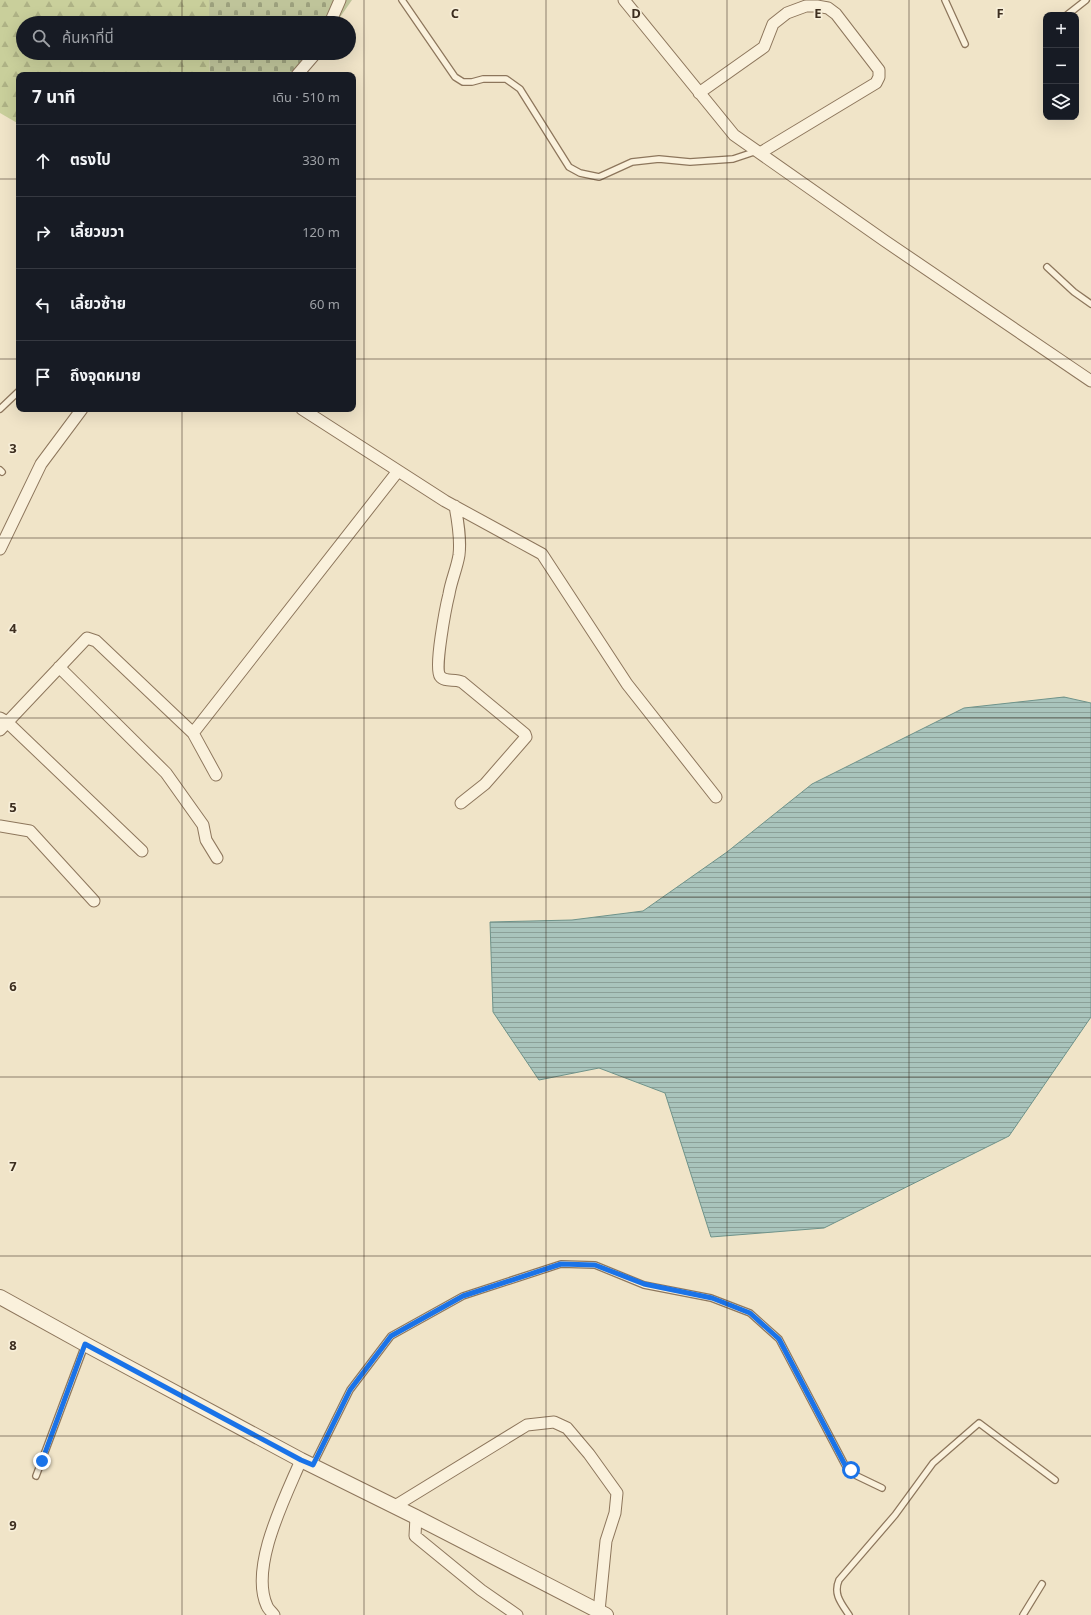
<!DOCTYPE html>
<html lang="th">
<head>
<meta charset="utf-8">
<style>
  body { margin:0; font-family:Georgia,"Noto Sans Thai",serif; background:#242831; color:#f1f3f6 }
  .controls { position:absolute; right:12px; top:12px; display:grid; overflow:hidden; border-radius:8px; box-shadow:0 4px 16px #0002 }
  .controls button { width:36px; height:36px; display:grid; place-items:center; padding:0; border:0; border-bottom:1px solid #363941; background:#171b24; color:#f1f3f6; font:20px sans-serif }
  .stop { position:absolute; width:12px; height:12px; margin:-9px; border:3px solid #1a73e8; border-radius:50%; background:#fff }
  .stop.end { background:#1a73e8; border-color:#fff; box-shadow:0 1px 4px #0008 }
  .list { margin:0; padding:0; list-style:none }
  h2 { display:flex; justify-content:space-between; align-items:center; height:52px; margin:0; padding:0 16px; font-size:17px }
  h2 small { font-size:13px; font-weight:400; color:#9ea1a6 }
  .list li { display:grid; grid-template-columns:26px 1fr auto; gap:12px; align-items:center; box-sizing:border-box; height:72px; padding:0 16px; border-top:1px solid #363941 }
  .list b { display:block; font-size:15px; white-space:nowrap }
  .list em { font-size:13px; font-style:normal; color:#9ea1a6 }
  .icon { flex:none; width:22px; height:22px; fill:none; stroke:currentColor; stroke-width:2; stroke-linecap:round; stroke-linejoin:round }
  .map { position:relative; flex:none; width:1091px; height:1615px; overflow:hidden }
  .search { position:absolute; background:#171b24; box-shadow:0 4px 16px #0002; left:16px; top:16px; width:340px; height:44px; display:flex; align-items:center; gap:10px; box-sizing:border-box; padding:0 14px; border-radius:22px; color:#9ea1a6; font-size:15px }
  .panel { position:absolute; background:#171b24; box-shadow:0 4px 16px #0002; left:16px; top:72px; width:340px; height:340px; border-radius:8px }
  .map>svg:first-child { display:block }
</style>
</head>
<body>
<div class="map">
<svg width="1091" height="1615" viewBox="0 0 1091 1615">
  <defs>
    <pattern id="forest-firs" width="22" height="20" patternUnits="userSpaceOnUse"><rect width="22" height="20" fill="#c9cf9b"/><path d="M5 1l3.5 6h-7zM16 11l3.5 6h-7z" fill="#aeb285"/></pattern>
    <pattern id="cemetery-stones" width="16" height="16" patternUnits="userSpaceOnUse"><rect width="16" height="16" fill="#bfc49a"/><path d="M2 7V4a2 2 0 0 1 4 0v3zM10 15v-3a2 2 0 0 1 4 0v3z" fill="#9ca07d"/></pattern>
    <pattern id="water-rules" width="6" height="5" patternUnits="userSpaceOnUse"><rect width="6" height="5" fill="#a9c4bc"/><path d="M0 2.5h6" fill="none" stroke="#8ba098"/></pattern>
  </defs>
  <rect width="100%" height="100%" fill="#f0e4c8"/>
  <path fill="url(#forest-firs)" d="M0 0H209V23H23V53H209L210 75H19V124L0 113Z"/>
  <path fill="url(#cemetery-stones)" d="M209 0H352L336 23H209Z
    M209 53H316L299 75H210Z"/>
  <path fill="url(#water-rules)" stroke="#6f938a" d="M1064 697 1091 703V1017L1009 1136 824 1228 711 1237 665 1093 599 1068 539 1080 493 1012 490 922 572 920 643 911 727 852 812 784 964 708Z"/>
  <g fill="none" stroke-linecap="round" stroke-linejoin="round">
    <defs>
      <path id="service" d="M402 0 455 77 463 82H472L483 79H506L520 89 569 167 580 173 599 177 632 162 659 159 690 162 733 159 757 151
        M945 0 965 44
        M1067 15 1086 0
        M1047 267 1074 292 1091 304
        M0 409 19 391
        M0 470 2 472
        M313 1465 350 1390 391 1336 463 1296 561 1264 595 1265 644 1285 711 1298 750 1313 779 1339 845 1465 857 1476 882 1488
        M36 1476 85 1345
        M849 1615C841 1603 833 1594 839 1580L895 1515 933 1463 979 1423 1055 1480
        M1023 1615 1042 1584"/>
      <path id="minor" d="M624 0 734 135 885 241 1091 381
        M330 23 340 0
        M297 75 316 53
        M699 93 764 47 773 24 787 13 806 6H817L828 8 836 14 879 70V77L876 83 760 153
        M302 409 445 501 542 554 627 684 716 797
        M455 506C458 522 461 539 459 555 457 568 451 581 449 594 446 606 434 668 440 676 445 683 454 678 462 682L525 734 526 737 485 784 461 803
        M0 549 41 464 82 409
        M59 667 166 773 203 825 206 840 217 858
        M0 718 7 722 142 851
        M0 730 87 638 96 641 193 733 216 775
        M193 733 398 471
        M0 826 30 831 94 901
        M395 1506 527 1425 554 1422 567 1428 589 1454 617 1493 615 1513 606 1541 599 1611
        M416 1517 415 1536 481 1590 517 1615
        M274 1615C272 1612 268 1609 267 1606 249 1567 286 1496 301 1460"/>
      <path id="tertiary" d="M0 1297 85 1344 301 1460 416 1517 606 1615"/>
    </defs>
    <use href="#service" stroke="#8d765c" stroke-width="8"/>
    <use href="#minor" stroke="#8d765c" stroke-width="13"/>
    <use href="#tertiary" stroke="#8d765c" stroke-width="16"/>
    <use href="#service" stroke="#faf1dc" stroke-width="5.5"/>
    <use href="#minor" stroke="#faf1dc" stroke-width="11"/>
    <use href="#tertiary" stroke="#faf1dc" stroke-width="14"/>
  </g>
  <g fill="none" stroke-linecap="round" stroke-linejoin="round">
    <path stroke="#1a73e8" stroke-width="5" d="M42 1461 85 1344 301 1460 313 1465 350 1390 391 1336 463 1296 561 1264 595 1265 644 1284 712 1298 750 1313 779 1339 845 1465 851 1470"/>
  </g>
  <path fill="none" stroke="#3d2e20" stroke-width="1" stroke-opacity="0.55" d="M182 0V23M364 0V1615M546 0V1615M727 0V1615M909 0V1615M182 53V75M0 179H19M353 179H1091M0 359H19M353 359H1091M182 409V1615M0 538H1091M0 718H1091M0 897H1091M0 1077H1091M0 1256H1091M0 1436H1091"/>
  <g font-size="13" text-anchor="middle" font-weight="bold" fill="#3d2e20" stroke="#f7eed8" stroke-width="3.5" stroke-linejoin="round" paint-order="stroke">
    <text x="455" y="18">C</text>
    <text x="636" y="18">D</text>
    <text x="818" y="18">E</text>
    <text x="1000" y="18">F</text>
    <text x="13" y="453">3</text>
    <text x="13" y="633">4</text>
    <text x="13" y="812">5</text>
    <text x="13" y="991">6</text>
    <text x="13" y="1171">7</text>
    <text x="13" y="1350">8</text>
    <text x="13" y="1530">9</text>
  </g>
</svg>
<div class="controls">
<button>+</button>
<button>−</button>
<button><svg class="icon" aria-label="layers" viewBox="0 0 24 24"><path d="M12 4l9 5-9 5-9-5zM3 14l9 5 9-5"/></svg></button>
</div>
<div class="stop" style="left:851px;top:1470px"></div>
<div class="stop end" style="left:42px;top:1461px"></div>
<div class="search"><svg class="icon" aria-label="search" viewBox="0 0 24 24"><circle cx="10" cy="10" r="6"/><path d="M15 15l6 6"/></svg>ค้นหาที่นี่</div>
<section class="panel">
<h2>7 นาที<small>เดิน · 510 m</small></h2>
<ul class="list">
<li><svg class="icon" aria-label="ahead" viewBox="0 0 24 24"><path d="M12 20V5M6 11l6-6 6 6"/></svg><div><b>ตรงไป</b></div><em>330 m</em></li>
<li><svg class="icon" aria-label="right" viewBox="0 0 24 24"><path d="M7 20v-9h11M14 6l5 5-5 5"/></svg><div><b>เลี้ยวขวา</b></div><em>120 m</em></li>
<li><svg class="icon" aria-label="left" viewBox="0 0 24 24"><path d="M17 20v-9H6M10 6l-5 5 5 5"/></svg><div><b>เลี้ยวซ้าย</b></div><em>60 m</em></li>
<li><svg class="icon" aria-label="arrive" viewBox="0 0 24 24"><path d="M6 21V4h12l-3 4 3 4H6"/></svg><div><b>ถึงจุดหมาย</b></div></li>
</ul>
</section>
</div>
</body>
</html>
